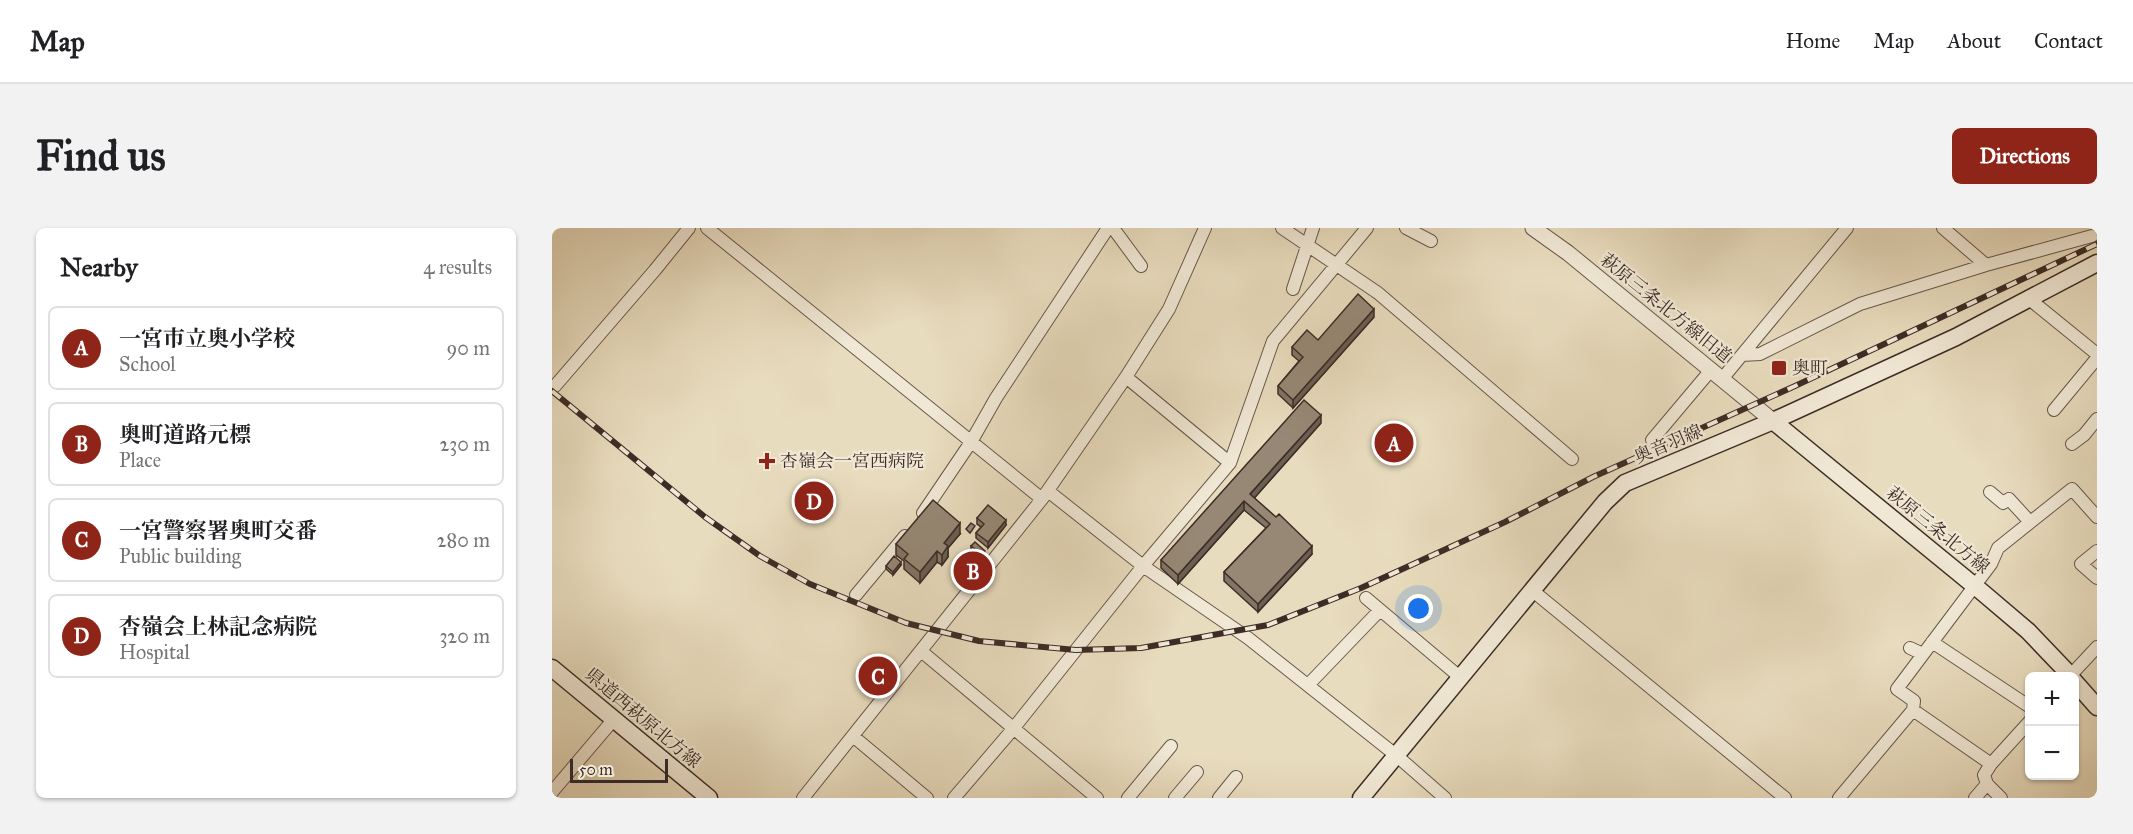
<!DOCTYPE html>
<html lang="en">
<head>
<meta charset="utf-8">
<style>
  body { margin:0; font-family:"IM FELL Great Primer","Noto Serif JP",serif; background:#f2f2f2; color:#202124 }
  .controls { position:absolute; right:18px; bottom:18px; display:grid; overflow:hidden; border-radius:9px; box-shadow:0 2px 4px #0004 }
  .controls button { width:54px; height:54px; display:grid; place-items:center; padding:0; border:0; border-bottom:2px solid #e0e0e0; background:#fff; color:#202124; font:30px sans-serif }
  .scale { position:absolute; left:18px; bottom:15px; width:98px; box-sizing:border-box; padding-left:6px; border:3px solid #3d2c26; border-top:0; font-size:16px; line-height:21px; white-space:nowrap; color:#3d2c26; -webkit-text-stroke:4px #f0e8d5; paint-order:stroke }
  .you { position:absolute; left:867px; top:381px; width:21px; height:21px; margin:-15px; border:4px solid #fff; border-radius:50%; background:#1a73e8; box-shadow:0 0 0 9px #1a73e833 }
  .badge { display:grid; place-items:center; width:39px; height:39px; border-radius:50%; background:#8f2418; color:#fff; font-size:20px; font-weight:700 }
  .pin { position:absolute; translate:-50% -50%; border:3px solid #fff; box-shadow:0 2px 6px #0006 }
  .list { margin:0; padding:0; list-style:none }
  h2 { display:flex; justify-content:space-between; align-items:center; height:78px; margin:0; padding:0 24px; font-size:26px }
  h2 small { font-size:20px; font-weight:400; color:#757577 }
  .list li { display:grid; grid-template-columns:39px 1fr auto; gap:18px; align-items:center; box-sizing:border-box; height:84px; margin:0 12px 12px; padding:0 12px; border:2px solid #e0e0e0; border-radius:9px }
  .list b { display:block; font-size:22px; white-space:nowrap }
  .list p { margin:0; font-size:20px; white-space:nowrap; color:#757577 }
  .list em { font-size:20px; font-style:normal; color:#757577 }
  .map { position:relative; flex:none; width:1545px; height:570px; overflow:hidden; border-radius:9px }
  header { display:flex; align-items:center; gap:36px; box-sizing:border-box; height:84px; padding:0 30px; background:#fff; border-bottom:2px solid #e0e0e0 }
  header strong { font-size:28px }
  nav { display:flex; gap:33px; margin-inline-start:auto; font-size:21px }
  .intro { display:flex; align-items:center; justify-content:space-between; box-sizing:border-box; height:144px; padding:0 36px }
  h1 { margin:0; font-size:42px }
  .button { padding:15px 27px; border-radius:9px; background:#8f2418; color:#fff; font-size:21px; font-weight:700 }
  main { display:flex; gap:36px; padding:0 36px }
  aside { flex:1; background:#fff; border-radius:9px; box-shadow:0 2px 4px #0004 }
  .map>svg:first-child { display:block }
</style>
</head>
<body>
<header>
<strong>Map</strong>
<nav><a>Home</a><a>Map</a><a>About</a><a>Contact</a></nav>
</header>
<div class="intro"><h1>Find us</h1><a class="button">Directions</a></div>
<main>
<aside>
<h2>Nearby<small>4 results</small></h2>
<ul class="list">
<li><span class="badge">A</span><div><b>一宮市立奥小学校</b><p>School</p></div><em>90 m</em></li>
<li><span class="badge">B</span><div><b>奥町道路元標</b><p>Place</p></div><em>230 m</em></li>
<li><span class="badge">C</span><div><b>一宮警察署奥町交番</b><p>Public building</p></div><em>280 m</em></li>
<li><span class="badge">D</span><div><b>杏嶺会上林記念病院</b><p>Hospital</p></div><em>320 m</em></li>
</ul>
</aside>
<div class="map">
<svg width="1545" height="570" viewBox="0 0 1545 570">
  <rect width="100%" height="100%" fill="#e8dcbe"/>
  <filter id="stains"><feTurbulence type="fractalNoise" baseFrequency=".00333" numOctaves="4"/><feColorMatrix values="0 0 0 0 .2 0 0 0 0 .09 0 0 0 0 .02 0 0 0 .5 -.17"/></filter>
  <radialGradient id="worn" r=".72"><stop offset=".6" stop-color="#630" stop-opacity="0"/><stop offset="1" stop-color="#630" stop-opacity=".3"/></radialGradient>
  <g fill="none" stroke-linecap="round" stroke-linejoin="round">
    <defs>
      <path id="minor" d="M155 0 490 271
        M561 0 589 38
        M730 0 826 65 1020 231
        M854 0 879 13
        M1391 0 1434 37
        M741 61 761 0
        M1476 70 1545 126
        M1190 127 1208 126 1308 76 1434 37 1540 8
        M574 149 678 235
        M1170 151 1295 0
        M3 158 103 42 137 0
        M1502 182 1545 130
        M1100 212 1159 142
        M1520 216 1532 207 1545 191
        M496 263 591 338 696 410 845 528 893 570
        M1438 264 1451 275 1457 271 1478 294
        M371 285 419 214 444 170 556 0
        M1545 323 1529 336 1545 350
        M981 363 1233 570
        M304 367 353 308
        M814 370 909 450
        M1380 414 1478 479
        M1358 420 1371 426
        M369 423 545 570
        M1518 448 1545 419
        M756 457 828 382
        M1361 482 1362 473 1345 461 1439 336 1446 320 1520 261 1545 289
        M302 509 375 570
        M1439 536 1432 547 1435 556 1449 570
        M0 564 62 491
        M251 570 490 271 574 149 617 81 653 0
        M402 570 461 501 591 338 678 235 721 113 815 0
        M576 570 619 518
        M623 570 645 544
        M667 570 684 549
        M1287 570 1361 482 1439 536 1478 493
        M1423 570 1435 556"/>
      <path id="tertiary" d="M981 0 1016 25 1221 193"/>
      <path id="secondary" d="M1221 193 1430 364 1476 403 1519 448
        M0 440 157 570
        M1522 453 1545 479
        M809 570 1053 274 1073 255 1221 193 1404 109 1545 35"/>
    </defs>
    <use href="#minor" stroke="#68584c" stroke-width="14"/>
    <use href="#tertiary" stroke="#68584c" stroke-width="17"/>
    <use href="#secondary" stroke="#3d2c26" stroke-width="19"/>
    <use href="#minor" stroke="#f0e8d5" stroke-width="12"/>
    <use href="#tertiary" stroke="#f0e8d5" stroke-width="15"/>
    <use href="#secondary" stroke="#f0e8d5" stroke-width="16"/>
    <defs>
      <path id="rail" d="M0 163 153 289 208 328 258 356 354 395 427 413 524 422 589 420 716 397 809 360 953 294 1041 249 1243 158 1545 16"/>
    </defs>
    <use href="#rail" stroke="#3d2c26" stroke-width="6"/>
    <use href="#rail" stroke="#f0e8d5" stroke-width="4" stroke-dasharray="11" stroke-linecap="butt"/>
  </g>
  <path fill="#817565" stroke="#3d2c26" stroke-width="1.5" d="M822 89 741 180 726 166V158L747 133 740 127V119L766 112Z
    M769 195 702 270 760 326 706 384 672 353V344L714 300 692 282 626 356 609 340V332Z
    M425 290 454 297 436 320 424 310V305L429 299 425 296Z
    M408 306 396 320V329L390 337 385 334 368 355 352 341V333L344 327V316Z
    M419 318 433 325 429 329 419 321Z
    M349 337 341 347 334 341V338Z"/>
  <path fill="#695f52" stroke="#3d2c26" stroke-width="1.5" d="M822 81V89L741 180V172Z
    M769 187V195L698 275V266Z
    M692 273V282L626 356V347Z
    M454 292V297L436 320V314Z
    M408 295V306L396 320V329L390 337V327L392 315Z
    M760 318V326L706 384V376Z
    M385 323V334L368 355V344Z
    M349 334V337L341 347V344Z"/>
  <path fill="#968875" stroke="#3d2c26" stroke-width="1.5" d="M806 66 822 81 741 172 726 158 751 129 740 119 755 102 766 112Z
    M752 172 769 187 698 266 724 289 727 286 760 318 706 376 672 344 718 296 692 273 626 347 609 332Z
    M381 272 408 295 392 315 396 318 390 327 385 323 368 344 352 331 356 326 344 316Z
    M436 277 454 292 436 314 424 305 432 296 425 290Z
    M419 295 423 298 418 305 414 301Z
    M423 314 433 323 429 326 419 318Z
    M342 328 349 334 341 344 334 338Z"/>
  <g fill="#8f2418" stroke="#f0e8d5" stroke-width="2">
    <rect x="1219" y="132" width="16" height="16" rx="3"/>
    <path d="M212 224h6v6h6v6h-6v6h-6v-6h-6v-6h6z"/>
  </g>
  <g text-anchor="middle" dominant-baseline="central" stroke-width="4.5" stroke-linejoin="round" paint-order="stroke">
    <g font-size="18" fill="#3d2c26" stroke="#f0e8d5">
      <text transform="translate(1114 80) rotate(39)">萩原三条北方線旧道</text>
      <text transform="translate(1116 216) rotate(-23)">奥音羽線</text>
      <text transform="translate(1386 302) rotate(39)">萩原三条北方線</text>
      <text transform="translate(91 490) rotate(40)">県道西萩原北方線</text>
    </g>
    <g font-size="18" fill="#3d2c26" stroke="#f0e8d5" text-anchor="start">
      <text x="1240" y="140">奥町</text>
      <text x="228" y="233">杏嶺会一宮西病院</text>
    </g>
  </g>
  <rect width="100%" height="100%" filter="url(#stains)"/>
  <rect width="100%" height="100%" fill="url(#worn)"/>
</svg>
<div class="controls">
<button>+</button>
<button>−</button>
</div>
<div class="scale">50 m</div>
<div class="you"></div>
<div class="pin badge" style="left:842px;top:215px">A</div>
<div class="pin badge" style="left:421px;top:343px">B</div>
<div class="pin badge" style="left:326px;top:448px">C</div>
<div class="pin badge" style="left:262px;top:273px">D</div>
</div>
</main>
</body>
</html>
